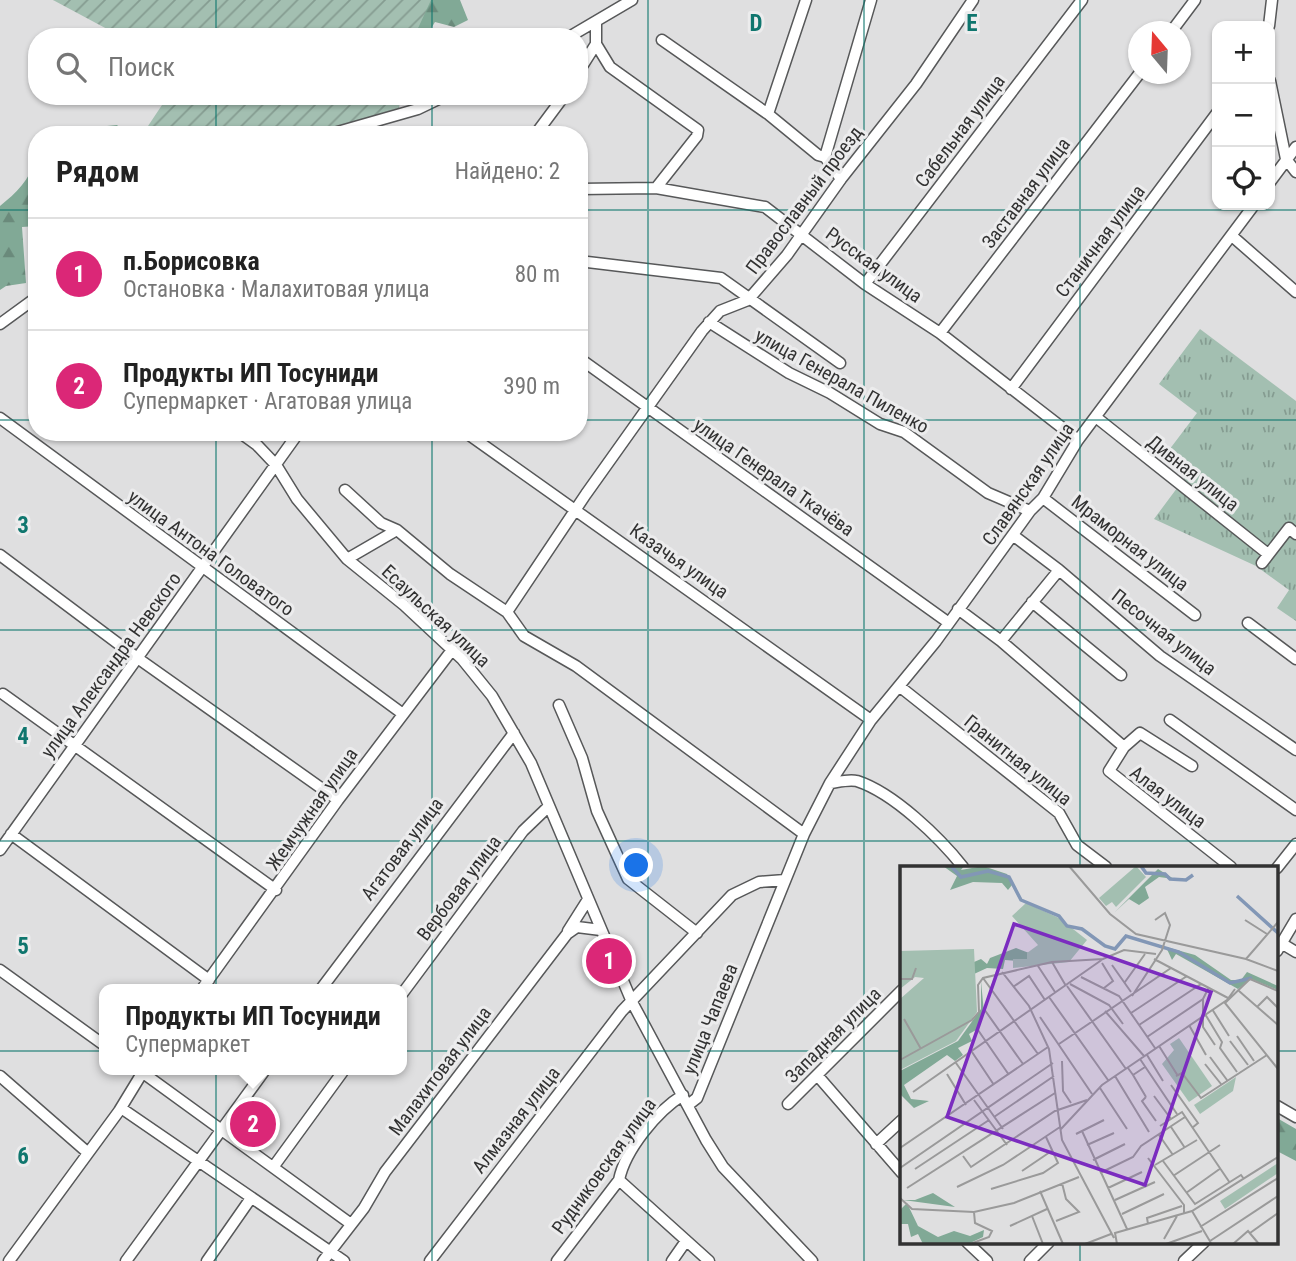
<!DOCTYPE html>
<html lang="ru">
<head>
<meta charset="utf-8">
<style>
  body { margin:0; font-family:"Roboto Condensed",sans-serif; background:#f6f6f6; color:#222 }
  .controls { position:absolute; right:21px; top:21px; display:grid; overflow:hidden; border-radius:14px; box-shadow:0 2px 5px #0004 }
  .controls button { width:63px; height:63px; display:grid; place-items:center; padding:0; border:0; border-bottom:2px solid #e0e0e0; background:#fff; color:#222; font:35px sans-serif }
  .compass { position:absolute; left:1128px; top:21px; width:63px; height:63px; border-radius:50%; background:#fff; box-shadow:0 2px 5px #0004; rotate:341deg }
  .you { position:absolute; left:637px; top:866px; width:24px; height:24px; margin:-18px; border:5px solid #fff; border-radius:50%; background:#1a73e8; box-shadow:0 0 0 10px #1a73e833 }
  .badge { display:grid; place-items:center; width:46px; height:46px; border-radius:50%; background:#db2777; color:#fff; font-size:23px; font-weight:700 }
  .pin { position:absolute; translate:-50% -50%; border:4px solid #fff; box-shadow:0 2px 7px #0006 }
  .popup { position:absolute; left:99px; top:984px; width:308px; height:91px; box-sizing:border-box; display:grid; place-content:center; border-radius:14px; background:#fff; filter:drop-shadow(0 2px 5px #0005); font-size:23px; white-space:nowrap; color:#767676 }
  .popup b { font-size:26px; color:#222 }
  .popup::after { content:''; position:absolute; left:50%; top:100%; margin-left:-14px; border:14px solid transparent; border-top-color:#fff }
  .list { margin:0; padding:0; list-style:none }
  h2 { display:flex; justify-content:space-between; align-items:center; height:91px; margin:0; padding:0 28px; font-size:30px }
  h2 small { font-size:23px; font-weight:400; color:#767676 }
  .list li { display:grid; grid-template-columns:46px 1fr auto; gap:21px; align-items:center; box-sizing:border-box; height:112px; padding:0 28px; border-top:2px solid #e0e0e0 }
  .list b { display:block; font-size:26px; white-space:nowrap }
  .list p { margin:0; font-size:23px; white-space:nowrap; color:#767676 }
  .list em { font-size:23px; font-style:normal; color:#767676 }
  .icon { flex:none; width:38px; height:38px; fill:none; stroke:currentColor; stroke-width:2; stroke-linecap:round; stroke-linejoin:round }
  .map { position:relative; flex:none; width:1296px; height:1261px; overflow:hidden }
  .search { position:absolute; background:#fff; box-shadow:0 2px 5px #0004; left:28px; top:28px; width:560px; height:77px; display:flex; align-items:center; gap:18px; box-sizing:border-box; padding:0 24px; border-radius:28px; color:#767676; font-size:26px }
  .panel { position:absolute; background:#fff; box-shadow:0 2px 5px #0004; left:28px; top:126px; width:560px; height:315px; border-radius:28px }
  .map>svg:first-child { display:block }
</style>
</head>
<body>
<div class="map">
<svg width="1296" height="1261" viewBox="0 0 1296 1261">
  <defs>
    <pattern id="grass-tufts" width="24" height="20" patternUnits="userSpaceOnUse" patternTransform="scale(1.75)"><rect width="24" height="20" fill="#a3bfb1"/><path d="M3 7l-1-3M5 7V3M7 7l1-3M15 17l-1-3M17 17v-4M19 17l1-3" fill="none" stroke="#859c91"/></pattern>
    <pattern id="forest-firs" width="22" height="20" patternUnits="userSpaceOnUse" patternTransform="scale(1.75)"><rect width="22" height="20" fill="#81a996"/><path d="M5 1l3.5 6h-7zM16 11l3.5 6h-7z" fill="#6a8a7b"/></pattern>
    <pattern id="garden-furrows" width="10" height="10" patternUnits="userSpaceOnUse" patternTransform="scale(1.75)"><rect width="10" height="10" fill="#a3bfb1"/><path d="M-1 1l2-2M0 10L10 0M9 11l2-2" fill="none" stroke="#859c91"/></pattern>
  </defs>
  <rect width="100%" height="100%" fill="#dfdfe0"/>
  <path fill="url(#grass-tufts)" d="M1200 329 1296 401V621L1277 608 1289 590 1256 566 1154 519 1186 476 1163 458 1197 413 1159 384Z"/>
  <path fill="url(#forest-firs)" d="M327 0H460L468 20 454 27 435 22 426 37H335Z
    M117 125 127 135H64L77 129Z
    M35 159 37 226 22 227 26 283 6 286 0 290V206C16 193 30 180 35 159Z
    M1277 1118 1296 1129V1161L1277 1151Z"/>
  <path fill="url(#garden-furrows)" d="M53 0H431L414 37H122Z
    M168 96H401L399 108 312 135H142Z"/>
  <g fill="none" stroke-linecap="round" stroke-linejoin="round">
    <defs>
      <path id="minor" d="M1269 26 1272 0
        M1171 32 1195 0
        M569 37 632 0
        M662 40 768 114 818 155 825 157
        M596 44 610 67 698 130 697 136 656 188
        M579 71 596 44V24
        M1270 81 1286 159 1296 172
        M768 114 806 0
        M327 135 418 109 445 96
        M535 135 564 96
        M841 179 825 157 871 0
        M1270 182 1296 147
        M579 189 656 188 765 207 865 284 940 333 1078 440
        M1232 236 1296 292
        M579 261 721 278 840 363
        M865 284 1082 0
        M709 322 789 373 830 393 880 424 904 432 988 493 1030 511
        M0 324 37 297
        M940 333 1139 74
        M579 358 949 623
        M1011 389 1217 113
        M0 418 403 714
        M1097 418 1268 554
        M239 432 257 445 276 465 297 499 347 559 404 605 462 659 492 696 531 763 632 1002 706 1140 723 1167 812 1261
        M465 432 871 720
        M345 490 381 523 397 530 450 574 507 612 524 636 576 666 804 834
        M1043 498 1195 615
        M1014 536 1059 570 1160 656 1296 750
        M0 555 136 657 338 800
        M347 559 397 530
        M1262 563 1289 528 1296 534
        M1032 602 1121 675
        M958 609 1001 641 1059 570
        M507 612 586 494 702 331 720 311 748 300 787 255 841 179 916 84 973 0
        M1248 623 1296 659
        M1001 641 1124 747
        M899 686 1059 813 1077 845 1106 867
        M3 694 276 890
        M559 705 582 758 597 811 628 879 697 933
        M1170 720 1296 810
        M1192 766 1140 733 1124 747 1109 771 1231 867
        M830 783C838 782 849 779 857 781 894 793 940 838 963 867
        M11 834 209 980
        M0 850 299 432
        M1277 868 1296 844
        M568 931 587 901
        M1281 943 1296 952
        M1277 951 1296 919
        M0 970 104 1045
        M202 989 338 800 452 650
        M321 989 514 733
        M402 994 523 831 548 807
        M139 1070 351 1224
        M817 1075 902 1173
        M0 1076 87 1152
        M788 1104 902 990
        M688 1105 697 1098 804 834 830 783 871 720 936 641 1030 511 1043 498 1078 440 1254 205
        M1277 1106 1296 1117
        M121 1108 344 1261
        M876 1144 902 1120
        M274 1166 344 1070
        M619 1180 709 1261
        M967 1242 987 1261
        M9 1261 119 1111 144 1070
        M126 1261 265 1070
        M207 1261 251 1198
        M323 1261 364 1208 385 1172 567 934 577 927 601 930
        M430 1261 622 1011 732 895 759 882 785 880
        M557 1261 619 1180C625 1150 657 1111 683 1095
        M672 1261 686 1241
        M1030 1261 1049 1242
        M1184 1261 1204 1242"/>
    </defs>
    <use href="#minor" stroke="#575859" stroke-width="13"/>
    <use href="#minor" stroke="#fff" stroke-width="10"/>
  </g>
  <path fill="none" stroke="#0f766e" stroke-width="2" stroke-opacity="0.55" d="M216 0V37M432 0V37M648 0V1261M864 0V1261M1080 0V867M216 96V135M432 96V135M0 210H37M579 210H1296M0 420H37M579 420H1296M216 432V1261M432 432V1261M0 630H1296M0 841H1296M0 1051H902M1277 1051H1296M1080 1242V1261"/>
  <g text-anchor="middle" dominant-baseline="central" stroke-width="6" stroke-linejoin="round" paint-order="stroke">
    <g font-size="19" fill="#323232" stroke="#ececed">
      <text transform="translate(960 131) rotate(-53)">Сабельная улица</text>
      <text transform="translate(1026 193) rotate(-53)">Заставная улица</text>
      <text transform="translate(804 200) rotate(-53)">Православный проезд</text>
      <text transform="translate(1100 241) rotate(-53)">Станичная улица</text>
      <text transform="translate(874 265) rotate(36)">Русская улица</text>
      <text transform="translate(842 381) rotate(29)">улица Генерала Пиленко</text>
      <text transform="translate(1193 473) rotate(38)">Дивная улица</text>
      <text transform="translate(774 477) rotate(35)">улица Генерала Ткачёва</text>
      <text transform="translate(1028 484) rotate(-55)">Славянская улица</text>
      <text transform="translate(1130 543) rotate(38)">Мраморная улица</text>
      <text transform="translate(211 553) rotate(36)">улица Антона Головатого</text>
      <text transform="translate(679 561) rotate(35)">Казачья улица</text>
      <text transform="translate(436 616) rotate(43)">Есаульская улица</text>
      <text transform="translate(1164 632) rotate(38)">Песочная улица</text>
      <text transform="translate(111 665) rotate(-54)">улица Александра Невского</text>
      <text transform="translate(1018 760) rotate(39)">Гранитная улица</text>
      <text transform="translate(1168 797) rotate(37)">Алая улица</text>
      <text transform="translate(312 809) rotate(-55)">Жемчужная улица</text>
      <text transform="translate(402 849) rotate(-53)">Агатовая улица</text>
      <text transform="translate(459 888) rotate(-53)">Вербовая улица</text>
      <text transform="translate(710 1019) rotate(-68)">улица Чапаева</text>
      <text transform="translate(833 1035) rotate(-45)">Западная улица</text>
      <text transform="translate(440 1071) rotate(-53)">Малахитовая улица</text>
      <text transform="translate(516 1120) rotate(-52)">Алмазная улица</text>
      <text transform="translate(604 1166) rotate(-54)">Рудниковская улица</text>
    </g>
  </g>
  <g transform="translate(900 866)">
    <rect width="378" height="378" fill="#dfdfe0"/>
    <path d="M236 0 246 11 216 41 212 36 206 40 199 32ZM279 172 312 220 289 236 262 198 274 184 270 178ZM336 211 333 225 300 248 294 239ZM378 297V307L325 343 320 335Z" fill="#a3bfb1"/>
    <path d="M43 0H64L61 4 83 0 107 8 112 19 108 24 102 17 73 16 50 24 57 10ZM258 3 274 13 259 11 245 21 249 32 239 39 229 33 215 46ZM266 81 295 89 331 114H341L347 106 378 120V124L351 113 338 123 276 88 272 94ZM116 82 129 87V96L105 94 103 103 87 102 74 108V96L81 93 87 98 90 92ZM81 115 84 147 76 164 69 168 72 175 58 182 63 189 55 195 47 189 4 219 11 233 29 235 14 242 0 228V205L58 175 81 143ZM33 327 55 341 3 334H15ZM7 337 18 360 38 371 54 365 70 370 84 364 83 371 68 378H23L18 368 11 371 8 358H0V344Z" fill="#81a996"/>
    <path d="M126 37 159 52 187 74 169 96 113 102V93H127V87L138 79 112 50ZM74 83 77 146 56 175 0 204V133L24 112 15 111 0 123V85Z" fill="#a3bfb1"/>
    <path fill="none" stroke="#8297b6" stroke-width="3.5" d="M51 0 61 11 88 5 109 11 121 34 159 50 167 60 182 63 205 80 215 83 226 70 279 86 330 117 352 112M241 0 246 7 265 8 270 13 286 14 293 9M337 30 378 67"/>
    <path fill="none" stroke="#9a9a9a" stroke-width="2" d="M169 0 210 48 236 68 346 93 378 105M345 54 367 68M254 93 328 132M346 93 378 56M152 96 166 120M202 97 213 115 204 122M212 99 231 126M138 100 155 126M102 106 129 140 149 183 162 274 214 372M181 111 219 130 255 182M83 112 138 188M0 113H12L16 102M225 116 245 88M170 118 209 139 223 158M167 120 226 203M113 121 129 110 145 134M339 125 378 159M378 125 350 113 325 137 378 203M232 130 262 84 270 59 265 47 255 54M149 131 208 214M303 133V161L315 179M357 141 367 131 378 142M84 143 123 198M312 143 329 170M205 145 244 190M231 147 287 110M305 148 322 176 320 182 337 206M140 151 192 228M4 153 21 183M239 159 301 118M289 159 306 189M78 164 109 209M337 170 354 195M247 171 303 133 309 121M330 175 348 199M159 178 271 102M259 180 278 210M72 186 94 219M247 189 263 215M310 191 327 214M240 193 277 248M0 194 72 154 79 146 78 119 83 112 152 96 203 93 224 84 256 88M162 195 163 225 171 237M56 197 103 263M305 198 321 218M228 202 233 209 245 201M47 208 66 239M233 209 246 231M215 210 249 266M276 210 282 207 301 232 367 189M271 219 298 257 292 262M200 222 227 263M13 226 203 93M254 230 271 253M246 231 242 235 256 255M74 234 107 279M94 251 154 210M260 260 282 246 330 317M271 261 285 282M161 263 202 219 327 134 335 123M182 265 227 363M176 268 204 254M259 269 273 289M187 279 214 267M0 282 148 181M63 290 71 301 155 245 187 234M248 292 284 339V347M193 294 225 278M263 295 295 338 341 309 344 313M255 299 297 274M0 302 153 197M15 303 89 254M122 305 153 284M200 307 233 291 241 280 285 251M273 310 320 279M57 321 103 299 160 261M7 322 155 227M208 322 242 306M91 323 143 307 158 297 146 271M140 325 163 378M286 327 321 302M0 332 12 343 74 346 114 337 179 311M215 334 255 316M292 345 311 377M222 348 264 328M132 350 143 378M156 355 179 346 166 333 162 317M248 358 247 352 282 340M110 360 147 343M300 361 378 312M350 367 378 347M264 373 277 350M310 375 378 330M70 378 89 371 92 365 75 357 74 346M185 378 211 368M217 378 215 367 292 345 378 291M266 378 302 365M333 378 348 365 359 378"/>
    <path fill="#7b2cbf" fill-opacity="0.15" stroke="#7b2cbf" stroke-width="3.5" d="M114 58 311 126 245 319 47 251Z"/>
    <rect width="378" height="378" fill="none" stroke="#323232" stroke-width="3.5"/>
  </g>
  <g font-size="23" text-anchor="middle" font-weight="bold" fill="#0f766e" stroke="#ececed" stroke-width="6" stroke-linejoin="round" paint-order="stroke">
    <text x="756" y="31">D</text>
    <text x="972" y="31">E</text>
    <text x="23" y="533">3</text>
    <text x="23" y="744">4</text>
    <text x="23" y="954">5</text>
    <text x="23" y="1164">6</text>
  </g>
</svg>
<div class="controls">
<button>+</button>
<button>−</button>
<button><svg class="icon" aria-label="locate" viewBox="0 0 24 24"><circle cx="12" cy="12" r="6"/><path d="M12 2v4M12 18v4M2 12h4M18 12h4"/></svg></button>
</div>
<svg class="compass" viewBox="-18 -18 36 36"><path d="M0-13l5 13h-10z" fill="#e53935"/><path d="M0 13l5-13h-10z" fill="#767676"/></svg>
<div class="you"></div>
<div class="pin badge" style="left:609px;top:961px">1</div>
<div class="pin badge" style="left:253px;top:1124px">2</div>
<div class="popup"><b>Продукты ИП Тосуниди</b>Супермаркет</div>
<div class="search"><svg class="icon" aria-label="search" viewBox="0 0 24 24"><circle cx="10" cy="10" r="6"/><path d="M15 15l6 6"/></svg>Поиск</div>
<section class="panel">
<h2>Рядом<small>Найдено: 2</small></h2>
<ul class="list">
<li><span class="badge">1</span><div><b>п.Борисовка</b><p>Остановка · Малахитовая улица</p></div><em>80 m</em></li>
<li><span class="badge">2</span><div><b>Продукты ИП Тосуниди</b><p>Супермаркет · Агатовая улица</p></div><em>390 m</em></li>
</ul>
</section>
</div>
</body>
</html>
